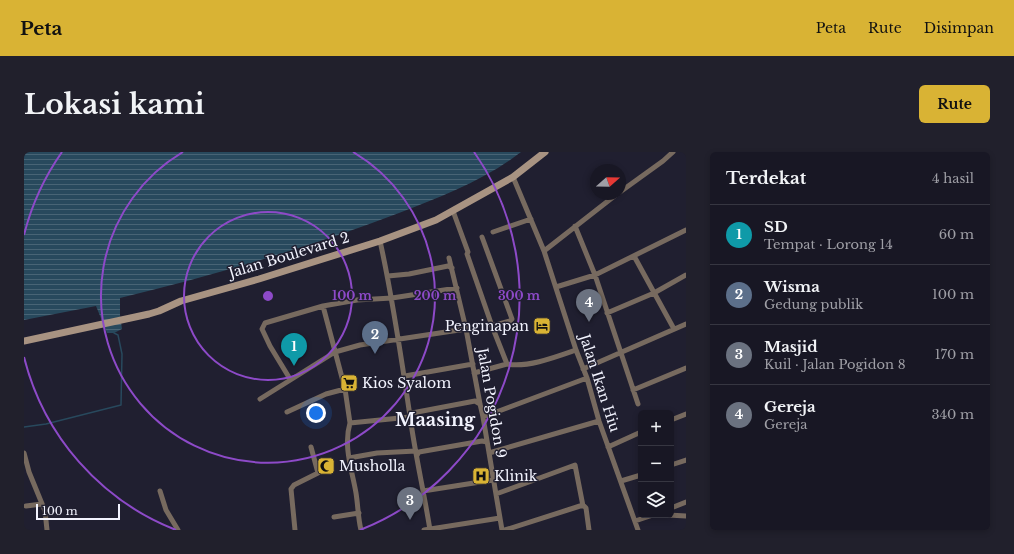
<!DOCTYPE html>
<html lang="id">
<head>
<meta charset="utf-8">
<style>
  body { margin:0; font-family:"Libre Baskerville",serif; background:#21202c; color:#f1f3f6 }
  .controls { position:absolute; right:12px; bottom:12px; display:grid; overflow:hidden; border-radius:6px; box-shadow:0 2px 6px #0003 }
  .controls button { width:36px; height:36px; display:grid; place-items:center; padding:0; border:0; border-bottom:1px solid #363641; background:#181724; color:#f1f3f6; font:20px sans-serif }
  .compass { position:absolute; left:566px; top:12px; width:36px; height:36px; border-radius:50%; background:#181724; box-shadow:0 2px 6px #0003; rotate:70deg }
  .scale { position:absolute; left:12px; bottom:10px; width:84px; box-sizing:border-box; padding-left:4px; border:2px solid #f2f3fe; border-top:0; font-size:11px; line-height:14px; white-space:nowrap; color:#f2f3fe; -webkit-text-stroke:3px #201f30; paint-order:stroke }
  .you { position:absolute; left:292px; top:261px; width:14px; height:14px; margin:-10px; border:3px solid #fff; border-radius:50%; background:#1a73e8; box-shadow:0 0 0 6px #1a73e833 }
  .badge { display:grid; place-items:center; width:26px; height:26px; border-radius:50%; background:#d9b334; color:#fff; font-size:13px; font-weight:700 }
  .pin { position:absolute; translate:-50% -33px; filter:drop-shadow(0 1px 2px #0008) }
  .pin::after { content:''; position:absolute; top:21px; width:14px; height:12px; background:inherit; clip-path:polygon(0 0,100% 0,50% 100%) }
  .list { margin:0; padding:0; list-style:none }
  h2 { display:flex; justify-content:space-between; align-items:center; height:52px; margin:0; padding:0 16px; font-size:17px }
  h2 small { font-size:13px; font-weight:400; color:#9f9fa6 }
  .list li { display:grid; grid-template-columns:26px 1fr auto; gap:12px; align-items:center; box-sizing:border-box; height:60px; padding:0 16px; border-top:1px solid #363641 }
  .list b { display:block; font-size:15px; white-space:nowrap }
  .list p { margin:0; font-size:13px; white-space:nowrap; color:#9f9fa6 }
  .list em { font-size:13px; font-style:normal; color:#9f9fa6 }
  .icon { flex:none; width:22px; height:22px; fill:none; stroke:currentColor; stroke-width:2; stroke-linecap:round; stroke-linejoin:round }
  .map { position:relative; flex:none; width:662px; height:378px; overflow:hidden; border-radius:6px }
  header { display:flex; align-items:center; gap:24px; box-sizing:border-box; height:56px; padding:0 20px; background:#d9b334; color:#111 }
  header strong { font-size:19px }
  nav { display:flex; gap:22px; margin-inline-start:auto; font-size:14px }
  .intro { display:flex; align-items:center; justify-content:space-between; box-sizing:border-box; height:96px; padding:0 24px }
  h1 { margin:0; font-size:28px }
  .button { padding:10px 18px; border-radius:6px; background:#d9b334; color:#111; font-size:14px; font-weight:700 }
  main { display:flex; gap:24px; padding:0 24px }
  aside { flex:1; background:#181724; border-radius:6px; box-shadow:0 2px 6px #0003 }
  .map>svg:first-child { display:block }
</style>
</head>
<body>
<header>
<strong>Peta</strong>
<nav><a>Peta</a><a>Rute</a><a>Disimpan</a></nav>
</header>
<div class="intro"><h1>Lokasi kami</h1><a class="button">Rute</a></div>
<main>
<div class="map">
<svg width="662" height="378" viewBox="0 0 662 378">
  <defs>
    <pattern id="water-rules" width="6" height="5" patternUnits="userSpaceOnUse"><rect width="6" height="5" fill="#28495d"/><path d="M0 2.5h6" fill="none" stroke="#486475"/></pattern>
  </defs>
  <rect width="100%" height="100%" fill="#201f30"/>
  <path fill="url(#water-rules)" d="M0 0H497C461 28 417 45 375 61 284 96 190 123 96 146V163L98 177 90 181H83L72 154 0 168Z"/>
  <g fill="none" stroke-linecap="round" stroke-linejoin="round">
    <path stroke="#28495d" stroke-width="1.5" d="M0 275 22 272 97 253 98 202 94 183 90 181"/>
    <path stroke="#776a5f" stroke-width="5" d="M489 25 520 99 552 198 563 226 575 269 614 378
      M596 40 639 9 649 0
      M429 59 444 100 443 102 468 174 483 212C503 216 532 205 552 198
      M551 74 571 123 614 252
      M469 80 507 67
      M458 85 488 167 486 169 468 174
      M356 89C369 147 377 205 386 264 391 302 400 340 406 378
      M520 99 593 42
      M610 104 650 177
      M425 106 442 177 456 252 459 265 478 378
      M364 124 385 122 424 114 428 116
      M532 135 571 123 662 78
      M299 154 321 237 326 271 386 265 388 261 451 249 456 252
      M583 161 630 141 662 123
      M559 217 662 172
      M450 221 483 212
      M381 224 449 212
      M266 227 246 194 238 177 241 171 299 154 333 148 368 146 433 136
      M609 238 662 216
      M236 247 311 200 336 193 442 177
      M263 260 302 242 321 237
      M459 265 563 226
      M647 268 662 262
      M326 271C319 294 328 318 332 341 334 353 334 366 337 378
      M584 295 617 280
      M0 301 5 320 21 359 23 378
      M465 301 575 269
      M393 303 395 300 458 289 463 290
      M325 306 353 301 392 299
      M647 313 662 308
      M597 329 617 323
      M136 339 142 358 154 378
      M399 339 469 328
      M472 342 551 313 559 354
      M2 354 18 352
      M647 356 662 350
      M644 363 662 364
      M310 365 335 361
      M611 369 629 363
      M271 378 267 337 270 333 294 321 287 295
      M400 378 476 366
      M481 378 556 354H560L562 356 565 378"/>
    <path stroke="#a89382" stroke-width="7" d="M0 189 125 162 135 159 157 149 235 127 356 89 412 68 489 25 521 0"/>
  </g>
  <g fill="none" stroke="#8d4ac8" stroke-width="2">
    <circle cx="244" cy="144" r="84"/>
    <path d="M329 0A167 167 0 1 1 159 0"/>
    <path d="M152 378A251 251 0 0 1 0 205M0 83A251 251 0 0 1 38 0M450 0A251 251 0 0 1 336 378"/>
  </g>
  <defs>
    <symbol id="hotel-square" viewBox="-11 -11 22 22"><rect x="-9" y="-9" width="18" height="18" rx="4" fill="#d9b334" stroke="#201f30"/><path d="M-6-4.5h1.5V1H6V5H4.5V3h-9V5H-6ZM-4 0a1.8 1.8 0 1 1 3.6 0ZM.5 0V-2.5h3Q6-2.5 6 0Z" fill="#111"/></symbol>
    <symbol id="supermarket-square" viewBox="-11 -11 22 22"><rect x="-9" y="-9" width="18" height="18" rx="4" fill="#d9b334" stroke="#201f30"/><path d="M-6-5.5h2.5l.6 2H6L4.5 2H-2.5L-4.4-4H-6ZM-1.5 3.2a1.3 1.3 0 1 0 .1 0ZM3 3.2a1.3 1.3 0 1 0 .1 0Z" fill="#111"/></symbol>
    <symbol id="mosque-square" viewBox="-11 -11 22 22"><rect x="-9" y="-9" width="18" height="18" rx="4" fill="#d9b334" stroke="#201f30"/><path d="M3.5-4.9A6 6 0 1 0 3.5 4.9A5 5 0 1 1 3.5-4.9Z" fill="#111"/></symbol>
    <symbol id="hospital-square" viewBox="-11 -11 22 22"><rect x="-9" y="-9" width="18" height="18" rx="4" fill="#d9b334" stroke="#201f30"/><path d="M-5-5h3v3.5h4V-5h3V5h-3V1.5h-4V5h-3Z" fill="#111"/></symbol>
  </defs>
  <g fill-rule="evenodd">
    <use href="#hotel-square" x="508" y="164" width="20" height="20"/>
    <use href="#supermarket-square" x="315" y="221" width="20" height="20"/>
    <use href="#mosque-square" x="292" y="304" width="20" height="20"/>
    <use href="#hospital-square" x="447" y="314" width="20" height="20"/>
  </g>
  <g text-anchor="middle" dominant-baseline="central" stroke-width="3" stroke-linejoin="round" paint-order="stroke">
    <g font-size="14" fill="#f2f3fe" stroke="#201f30">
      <text transform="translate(265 103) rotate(-17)">Jalan Boulevard 2</text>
      <text transform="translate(576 231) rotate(72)">Jalan Ikan Hiu</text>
      <text transform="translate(468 251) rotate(80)">Jalan Pogidon 9</text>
    </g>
    <g font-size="14" fill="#f2f3fe" stroke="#201f30" text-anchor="start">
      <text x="505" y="174" text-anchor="end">Penginapan</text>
      <text x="338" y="231">Kios Syalom</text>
      <text x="315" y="314">Musholla</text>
      <text x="470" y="324">Klinik</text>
    </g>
    <g font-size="18" font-weight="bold" fill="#f2f3fe" stroke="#201f30">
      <text x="411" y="268">Maasing</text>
    </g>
  </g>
  <circle cx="244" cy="144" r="6" fill="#8d4ac8" stroke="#201f30" stroke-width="2"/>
  <g font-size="12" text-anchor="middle" font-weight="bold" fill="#8d4ac8" stroke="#201f30" stroke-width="3" stroke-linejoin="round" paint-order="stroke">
    <text x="328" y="148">100 m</text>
    <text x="411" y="148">200 m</text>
    <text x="495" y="148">300 m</text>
  </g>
</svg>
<div class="controls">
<button>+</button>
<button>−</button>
<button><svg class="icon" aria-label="layers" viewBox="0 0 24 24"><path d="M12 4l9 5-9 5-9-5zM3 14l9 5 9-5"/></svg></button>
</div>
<svg class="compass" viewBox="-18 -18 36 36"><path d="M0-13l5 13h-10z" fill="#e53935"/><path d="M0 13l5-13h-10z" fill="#9f9fa6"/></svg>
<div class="scale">100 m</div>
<div class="you"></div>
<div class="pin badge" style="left:270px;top:214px;background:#0f9aa8">1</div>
<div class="pin badge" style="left:351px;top:202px;background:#5c6f8a">2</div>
<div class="pin badge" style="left:386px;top:368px;background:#6b7280">3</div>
<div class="pin badge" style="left:565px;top:170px;background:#6b7280">4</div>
</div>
<aside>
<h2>Terdekat<small>4 hasil</small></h2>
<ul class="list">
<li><span class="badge" style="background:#0f9aa8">1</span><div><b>SD</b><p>Tempat · Lorong 14</p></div><em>60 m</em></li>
<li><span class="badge" style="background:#5c6f8a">2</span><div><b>Wisma</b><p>Gedung publik</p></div><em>100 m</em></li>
<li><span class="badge" style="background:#6b7280">3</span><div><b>Masjid</b><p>Kuil · Jalan Pogidon 8</p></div><em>170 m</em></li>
<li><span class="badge" style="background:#6b7280">4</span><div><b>Gereja</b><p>Gereja</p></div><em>340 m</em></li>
</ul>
</aside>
</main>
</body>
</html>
